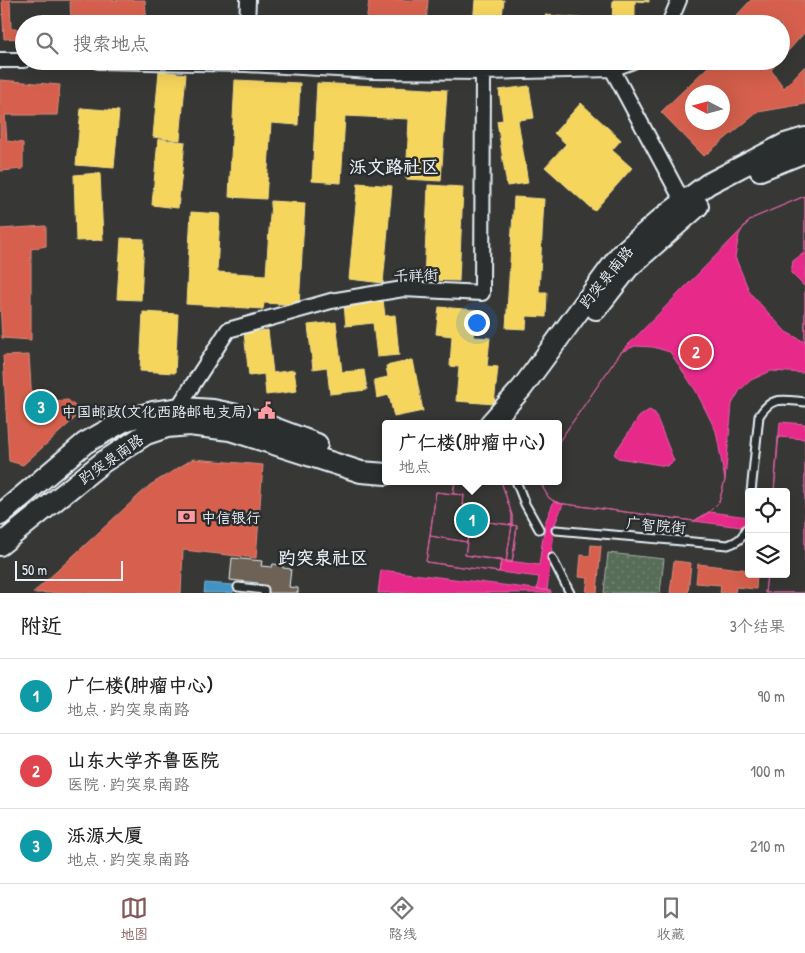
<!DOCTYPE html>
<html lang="zh">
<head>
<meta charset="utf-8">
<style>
  body { margin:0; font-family:"Patrick Hand","LXGW WenKai TC",sans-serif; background:#f6f6f6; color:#222 }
  .controls { position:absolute; right:15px; bottom:15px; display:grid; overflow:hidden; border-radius:5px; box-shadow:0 5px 20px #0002 }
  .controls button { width:45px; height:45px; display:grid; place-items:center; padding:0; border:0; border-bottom:1px solid #e0e0e0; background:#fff; color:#222; font:25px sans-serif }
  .compass { position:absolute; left:685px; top:85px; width:45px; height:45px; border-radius:50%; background:#fff; box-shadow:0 5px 20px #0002; rotate:276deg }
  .scale { position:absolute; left:15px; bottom:12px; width:108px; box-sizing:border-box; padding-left:5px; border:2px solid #e8f1f8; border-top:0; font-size:14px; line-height:18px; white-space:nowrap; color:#e8f1f8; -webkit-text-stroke:4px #2a2d2e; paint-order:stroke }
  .you { position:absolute; left:476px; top:322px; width:18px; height:18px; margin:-12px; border:4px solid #fff; border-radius:50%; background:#1a73e8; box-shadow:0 0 0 8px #1a73e833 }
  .badge { display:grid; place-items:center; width:32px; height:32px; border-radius:50%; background:#85585c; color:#fff; font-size:16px; font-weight:700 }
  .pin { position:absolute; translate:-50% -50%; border:2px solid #fff; box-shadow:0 1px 5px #0006 }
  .popup { position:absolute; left:382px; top:420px; width:180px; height:65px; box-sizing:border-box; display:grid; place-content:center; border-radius:5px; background:#fff; filter:drop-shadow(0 1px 4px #0005); font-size:16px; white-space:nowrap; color:#767676 }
  .popup b { font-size:19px; color:#222 }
  .popup::after { content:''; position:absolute; left:50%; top:100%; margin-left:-10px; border:10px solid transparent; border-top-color:#fff }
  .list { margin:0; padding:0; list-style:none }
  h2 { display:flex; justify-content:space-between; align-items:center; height:65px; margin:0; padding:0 20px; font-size:21px }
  h2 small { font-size:16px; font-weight:400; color:#767676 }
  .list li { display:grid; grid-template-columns:32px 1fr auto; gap:15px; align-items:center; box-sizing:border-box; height:75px; padding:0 20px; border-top:1px solid #e0e0e0 }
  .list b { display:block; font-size:19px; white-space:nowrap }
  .list p { margin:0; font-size:16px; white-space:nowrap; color:#767676 }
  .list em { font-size:16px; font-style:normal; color:#767676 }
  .icon { flex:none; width:28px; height:28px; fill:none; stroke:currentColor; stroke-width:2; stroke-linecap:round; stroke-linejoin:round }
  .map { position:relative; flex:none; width:805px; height:593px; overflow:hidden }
  .search { position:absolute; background:#fff; box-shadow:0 5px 20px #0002; left:15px; right:15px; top:15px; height:55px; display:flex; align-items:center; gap:12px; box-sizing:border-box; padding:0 18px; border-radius:28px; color:#767676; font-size:19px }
  .sheet { height:290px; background:#fff }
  nav { display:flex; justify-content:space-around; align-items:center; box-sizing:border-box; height:70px; border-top:1px solid #e0e0e0; background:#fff; font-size:14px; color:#767676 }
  nav a { display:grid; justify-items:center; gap:2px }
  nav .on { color:#85585c }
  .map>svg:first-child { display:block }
</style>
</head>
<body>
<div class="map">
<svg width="805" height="593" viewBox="0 0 805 593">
  <defs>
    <pattern id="garden-dots" width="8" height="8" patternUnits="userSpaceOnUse" patternTransform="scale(1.25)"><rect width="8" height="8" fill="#596d58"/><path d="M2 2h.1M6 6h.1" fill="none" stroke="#718271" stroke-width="1.8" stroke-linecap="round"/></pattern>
  </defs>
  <rect width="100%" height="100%" fill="#373836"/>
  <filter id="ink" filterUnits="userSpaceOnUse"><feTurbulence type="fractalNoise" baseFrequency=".02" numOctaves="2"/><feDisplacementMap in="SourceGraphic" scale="10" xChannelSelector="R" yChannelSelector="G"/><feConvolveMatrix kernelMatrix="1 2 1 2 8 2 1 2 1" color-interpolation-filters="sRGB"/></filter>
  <g filter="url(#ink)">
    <path fill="url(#garden-dots)" stroke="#a0afa8" d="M608 553 664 559 660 593H604Z"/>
    <path fill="#f6d55c" stroke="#f2dd8b" d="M475 0H504L501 24H473Z
      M613 0H649V2L635 1V24H612Z
      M545 15 600 20 599 24H509V19L544 23Z
      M159 71 186 74 180 140 153 137Z
      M235 80 300 83 298 125 271 123 266 199 229 197Z
      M317 83 447 90 441 181 406 179 409 119 345 116 341 183 312 181Z
      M529 86 534 118 518 120 528 183 507 186 497 121 503 120 499 90Z
      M581 103 621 140 612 150 632 168 594 211 545 167 566 144 554 133Z
      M81 108 119 111 114 168 76 165Z
      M158 139 185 142 178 208 152 205Z
      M100 173 103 240 76 241 74 175Z
      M358 183 392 186 383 283 349 279Z
      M428 185 463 187 459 281 424 280Z
      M514 197 544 199 539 292H547L546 317 527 316 526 329 506 328Z
      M271 201 305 203 299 305 264 303 263 309 186 304 191 212 220 214 217 272 266 275Z
      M121 238 144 239 141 300 117 299Z
      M383 300 385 316 395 315 399 355 377 357 373 323 346 326 344 304Z
      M439 307 476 310 474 337 490 338 487 366 498 367 494 404 456 401 459 367 450 366 452 336 436 334Z
      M143 312 178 314 175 373 140 371Z
      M336 322 342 372 364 370 367 390 330 394 327 367 313 369 308 325Z
      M268 330 273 373 294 370 297 391 266 395 264 374 249 376 244 333Z
      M413 360 423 411 394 417 389 395 377 398 374 380 388 377 386 366Z"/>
    <path fill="#d6604d" stroke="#db8c80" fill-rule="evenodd" d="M2 0H145L147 24H24V38L4 39Z
      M10 0H70L71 24H24V29H11Z
      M369 0H428L426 24H366Z
      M751 0H805V32L781 59V24H743L736 16Z
      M714 61H779L771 70 784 88 805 66V104L758 112 704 156 661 112ZM692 92H722V122H692Z
      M0 80 60 85 57 115H5L7 141 23 143V169L0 171Z
      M46 226V246L31 249V340L2 338 0 301V229Z
      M29 355 32 402 68 400 82 412 23 465 9 461 3 356Z
      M193 459 263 465 256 558 183 550 181 593H33L150 485Z
      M591 545 601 546 597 593H586L588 578 579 577 581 555 590 556Z
      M674 561 691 563 688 593H670Z
      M698 564 749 570V574H757L756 589 736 587 735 593H720L721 585 696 583Z"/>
    <path fill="#4393c3" stroke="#74afd3" d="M205 583 234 585 233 593H204Z"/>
    <path fill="#e7298a" stroke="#e765ab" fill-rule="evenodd" d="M805 196V252L793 261 791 273 805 287V342L786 332 750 293 735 257 739 235 744 226 753 218Z
      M805 196V373L771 371 751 380 740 390 732 404 725 480 719 502 709 512 694 521 557 503 549 498 543 488 542 481H558V443L621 352 753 218Z
      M635 346 653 347 670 352 696 391 716 431 725 480 719 502 709 512 694 521 557 503 549 498 543 488 542 481H558V443L621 352ZM649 410 655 413 674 461 667 466 618 458 614 454 639 417Z
      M780 422 805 424V593H765L767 574H786V492H774Z
      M778 437 805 439V593H765L767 574H786V492H774Z
      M455 481H501L512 515V525L471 520 473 506 463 505 464 495 453 494Z
      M455 481H501L512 515V525L517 526 512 563 501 560 499 572 426 562 436 492 453 494Z
      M436 492 464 495 463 505 473 506 467 542 430 536Z
      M554 501 563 504 555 524 547 590 537 589 539 577 499 572 501 560 539 565 545 523Z
      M709 512 749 517V528L694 521Z
      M471 520 512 525 506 562 465 555Z
      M512 525 517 526 512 563 506 562Z
      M430 536 467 542 465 555 501 560 499 572 426 562Z
      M381 570 551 591V593H378Z"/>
    <path fill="#6d6254" stroke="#e8f1f8" d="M232 558 262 561 261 566 272 567 273 564 283 565V568L291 569 289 587 298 588V593H267L268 588H257L258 583 230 580Z"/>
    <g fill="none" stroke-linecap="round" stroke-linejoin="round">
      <defs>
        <path id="service" d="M516 481 525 504 539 529
          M751 492 759 416C772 395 783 400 805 402
          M556 530 728 545C737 542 744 538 746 529
          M552 558 570 593
          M238 587 264 590V593"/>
        <path id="minor" d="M247 24 248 0
          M669 24 679 0
          M0 60H24
          M98 61 246 64 372 71 483 72 612 69 633 61
          M612 69 683 202
          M177 409 228 330 331 301 403 289 482 293 483 72"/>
        <path id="secondary" d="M760 170 805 152
          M596 309 628 268 698 206
          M490 424 522 388 620 255 662 218 708 184 785 144 805 138
          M0 515 85 443 124 421 153 412 182 408 213 410 242 416 317 444
          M0 545 103 462 146 434 167 427 189 425 230 430 361 472 386 474"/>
      </defs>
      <use href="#service" stroke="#e8f1f8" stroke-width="11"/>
      <use href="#minor" stroke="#e8f1f8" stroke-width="18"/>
      <use href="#secondary" stroke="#e8f1f8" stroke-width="24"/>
      <use href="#service" stroke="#2a2d2e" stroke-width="7"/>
      <use href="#minor" stroke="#2a2d2e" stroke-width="14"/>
      <use href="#secondary" stroke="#2a2d2e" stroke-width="20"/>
    </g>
  </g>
  <defs>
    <symbol id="civic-bare" viewBox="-9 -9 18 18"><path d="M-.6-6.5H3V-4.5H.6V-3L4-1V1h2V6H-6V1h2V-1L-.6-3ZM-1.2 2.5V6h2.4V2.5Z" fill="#ff9aa2" stroke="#2a2d2e" stroke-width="2.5" paint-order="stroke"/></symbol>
    <symbol id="bank-bare" viewBox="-9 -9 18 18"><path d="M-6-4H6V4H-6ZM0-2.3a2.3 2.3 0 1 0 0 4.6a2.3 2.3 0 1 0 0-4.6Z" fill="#ff9aa2" stroke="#2a2d2e" stroke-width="2.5" paint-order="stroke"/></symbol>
  </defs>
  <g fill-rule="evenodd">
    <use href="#civic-bare" x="254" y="398" width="25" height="25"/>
    <use href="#bank-bare" x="174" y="504" width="25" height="25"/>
  </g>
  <g text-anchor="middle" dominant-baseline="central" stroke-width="5" stroke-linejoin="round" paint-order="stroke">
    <g font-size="15" fill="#e8f1f8" stroke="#2a2d2e">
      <text transform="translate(416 275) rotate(-1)">千祥街</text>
      <text transform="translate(606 277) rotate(-51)">趵突泉南路</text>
      <text transform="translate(111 459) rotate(-35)">趵突泉南路</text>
      <text transform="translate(656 525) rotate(5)">广智院街</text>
    </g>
    <g font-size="15" fill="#e8f1f8" stroke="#2a2d2e" text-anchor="end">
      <text x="252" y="411">中国邮政(文化西路邮电支局)</text>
      <text x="201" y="517" text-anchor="start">中信银行</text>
    </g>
    <g font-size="18" font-weight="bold" fill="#e8f1f8" stroke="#2a2d2e">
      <text x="394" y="166">泺文路社区</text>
      <text x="323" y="557">趵突泉社区</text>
    </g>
  </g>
</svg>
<div class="controls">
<button><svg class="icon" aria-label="locate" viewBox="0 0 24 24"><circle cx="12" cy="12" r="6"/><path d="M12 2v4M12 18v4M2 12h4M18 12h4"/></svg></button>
<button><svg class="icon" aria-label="layers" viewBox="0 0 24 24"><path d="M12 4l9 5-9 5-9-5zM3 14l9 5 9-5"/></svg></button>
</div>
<svg class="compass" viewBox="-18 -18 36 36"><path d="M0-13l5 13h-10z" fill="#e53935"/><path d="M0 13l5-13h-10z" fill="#767676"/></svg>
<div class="scale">50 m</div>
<div class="you"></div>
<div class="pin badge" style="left:472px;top:520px;background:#0f9aa8">1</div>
<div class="popup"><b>广仁楼(肿瘤中心)</b>地点</div>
<div class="pin badge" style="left:696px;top:352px;background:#e0444e">2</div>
<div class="pin badge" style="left:41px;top:407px;background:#0f9aa8">3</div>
<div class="search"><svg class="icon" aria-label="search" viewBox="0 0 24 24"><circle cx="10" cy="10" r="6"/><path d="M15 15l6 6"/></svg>搜索地点</div>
</div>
<section class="sheet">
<h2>附近<small>3个结果</small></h2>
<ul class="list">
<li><span class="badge" style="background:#0f9aa8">1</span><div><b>广仁楼(肿瘤中心)</b><p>地点 · 趵突泉南路</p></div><em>90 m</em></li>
<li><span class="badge" style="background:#e0444e">2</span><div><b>山东大学齐鲁医院</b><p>医院 · 趵突泉南路</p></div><em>100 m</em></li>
<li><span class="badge" style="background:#0f9aa8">3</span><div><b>泺源大厦</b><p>地点 · 趵突泉南路</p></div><em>210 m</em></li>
</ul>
</section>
<nav>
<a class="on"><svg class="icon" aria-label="map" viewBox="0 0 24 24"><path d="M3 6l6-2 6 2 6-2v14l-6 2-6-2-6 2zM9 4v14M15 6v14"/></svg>地图</a>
<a><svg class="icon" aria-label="directions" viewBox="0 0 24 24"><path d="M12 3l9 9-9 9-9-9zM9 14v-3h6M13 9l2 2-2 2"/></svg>路线</a>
<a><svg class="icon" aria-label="saved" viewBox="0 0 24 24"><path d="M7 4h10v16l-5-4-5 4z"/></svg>收藏</a>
</nav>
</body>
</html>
